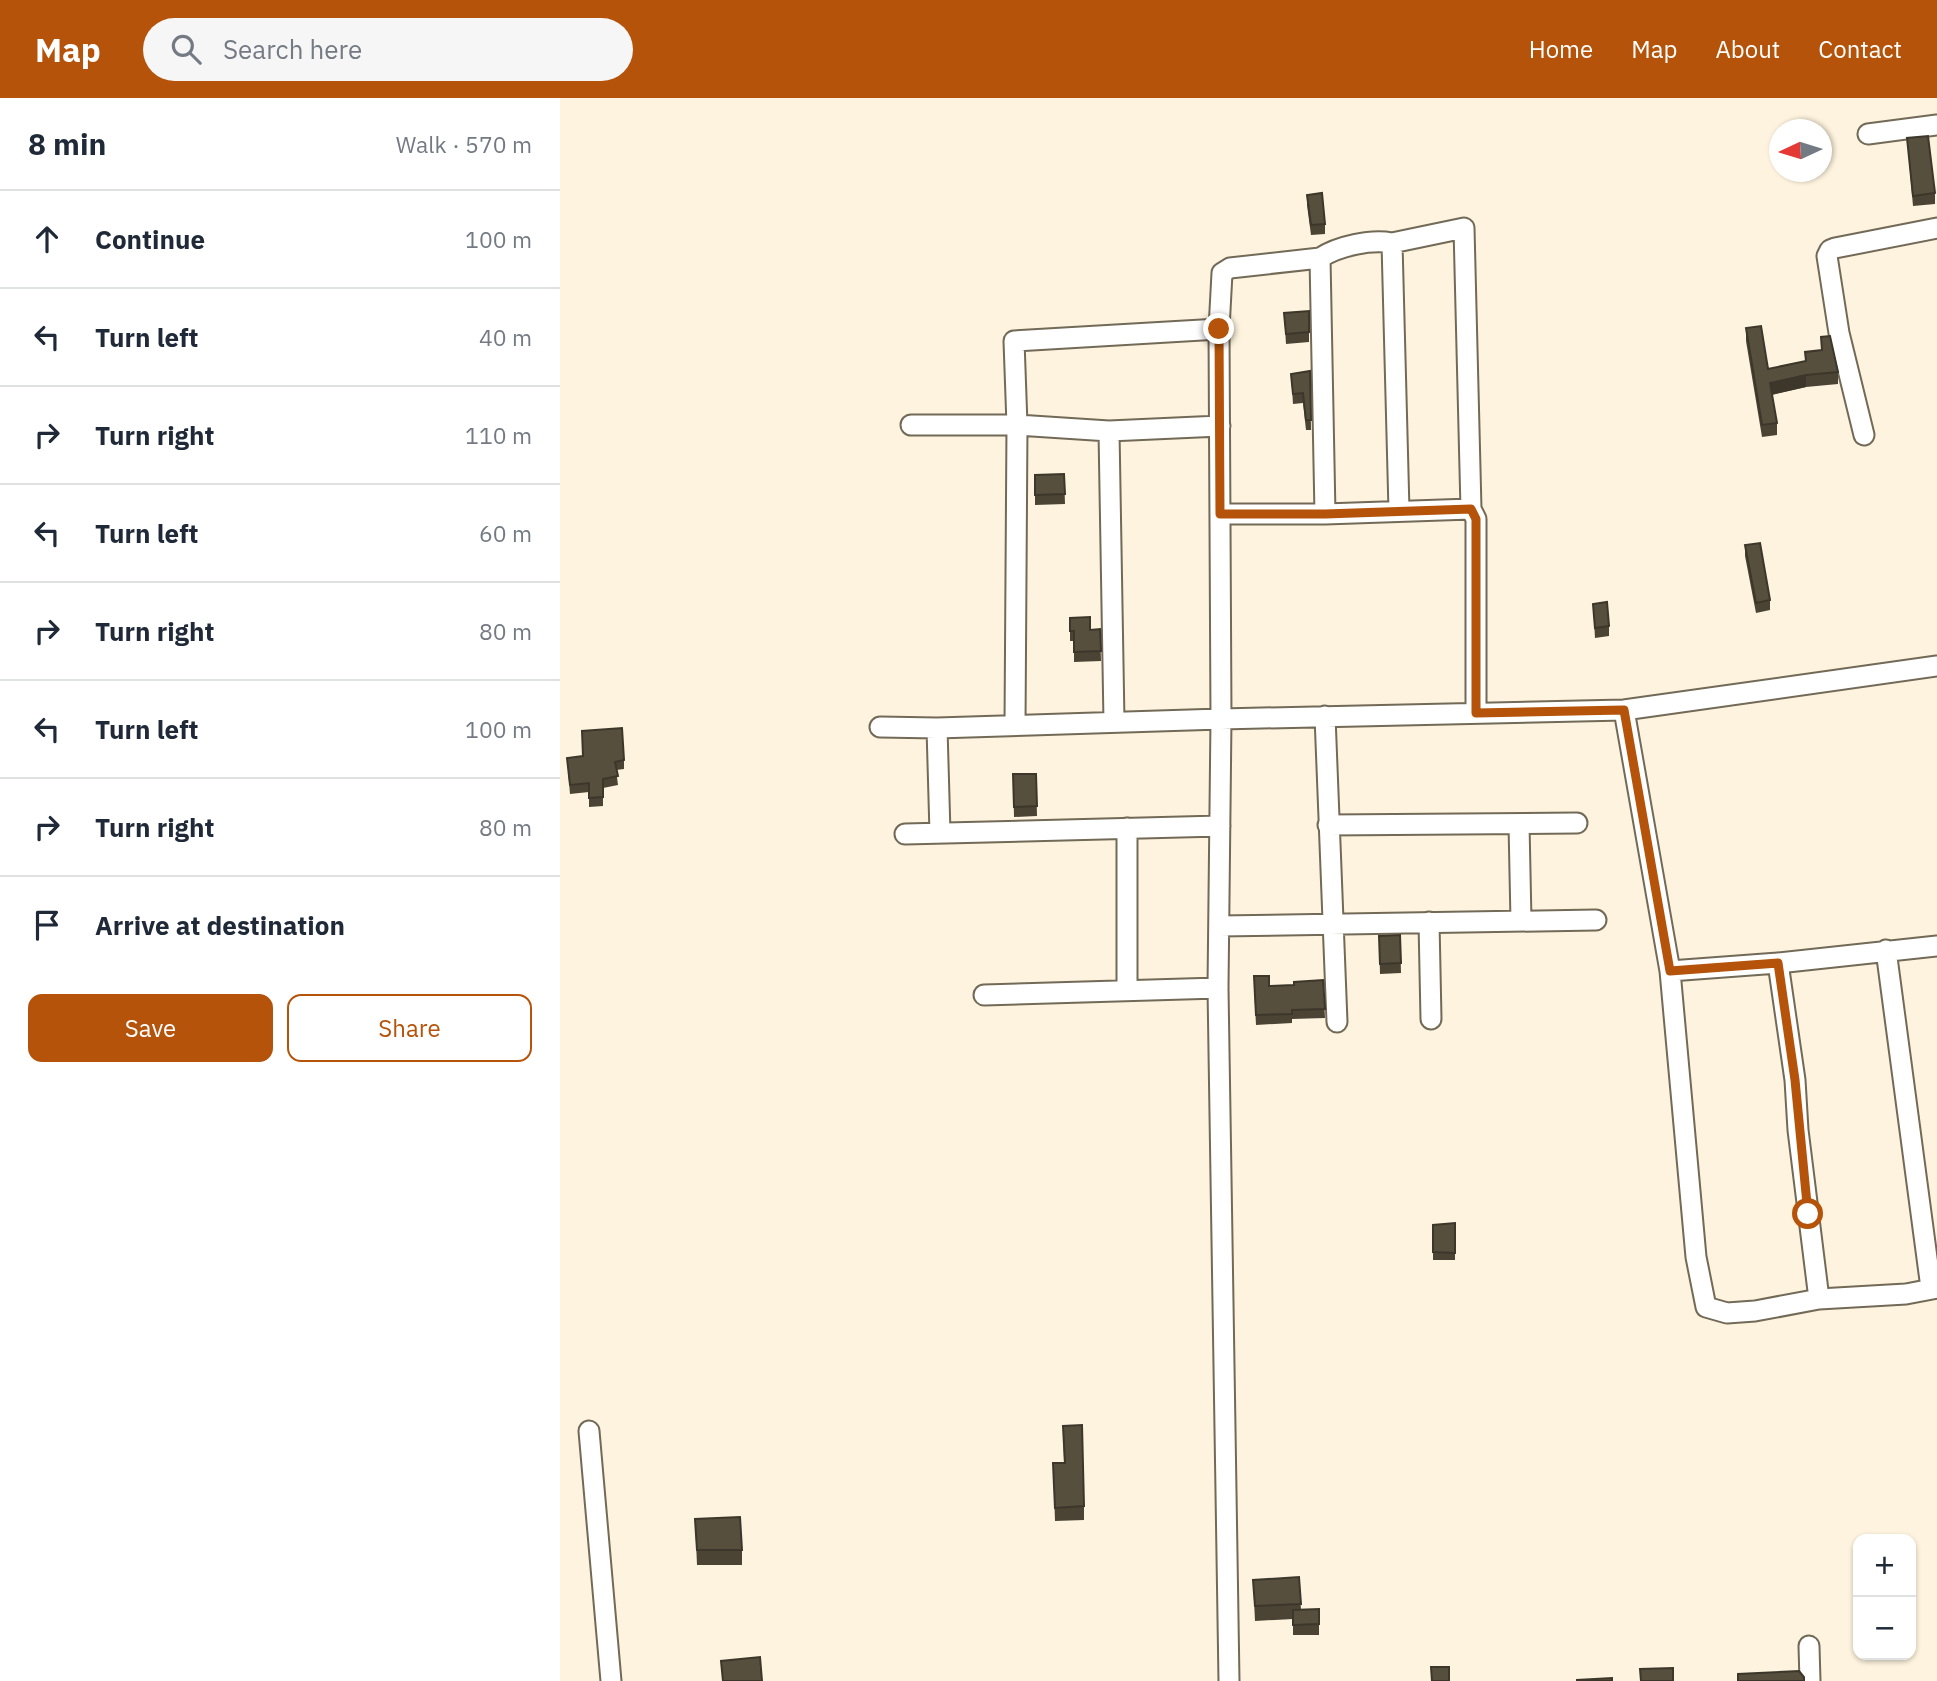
<!DOCTYPE html>
<html lang="en">
<head>
<meta charset="utf-8">
<style>
  body { margin:0; font-family:"IBM Plex Sans",sans-serif; background:#f6f6f7; color:#1f2937 }
  .controls { position:absolute; right:21px; bottom:21px; display:grid; overflow:hidden; border-radius:14px; box-shadow:0 2px 5px #0004 }
  .controls button { width:63px; height:63px; display:grid; place-items:center; padding:0; border:0; border-bottom:2px solid #e0e1e3; background:#fff; color:#1f2937; font:35px sans-serif }
  .compass { position:absolute; left:1209px; top:21px; width:63px; height:63px; border-radius:50%; background:#fff; box-shadow:0 2px 5px #0004; rotate:266deg }
  .stop { position:absolute; width:21px; height:21px; margin:-16px; border:5px solid #b45309; border-radius:50%; background:#fff }
  .stop.end { background:#b45309; border-color:#fff; box-shadow:0 2px 7px #0008 }
  .list { margin:0; padding:0; list-style:none }
  h2 { display:flex; justify-content:space-between; align-items:center; height:91px; margin:0; padding:0 28px; font-size:30px }
  h2 small { font-size:23px; font-weight:400; color:#747a83 }
  .list li { display:grid; grid-template-columns:46px 1fr auto; gap:21px; align-items:center; box-sizing:border-box; height:98px; padding:0 28px; border-top:2px solid #e0e1e3 }
  .list b { display:block; font-size:26px; white-space:nowrap }
  .list em { font-size:23px; font-style:normal; color:#747a83 }
  .actions { display:flex; gap:14px; padding:21px 28px }
  .actions a { flex:1; padding:16px 0; border:2px solid #b45309; border-radius:14px; text-align:center; font-size:24px; color:#b45309 }
  .actions .main { background:#b45309; color:#fff }
  .icon { flex:none; width:38px; height:38px; fill:none; stroke:currentColor; stroke-width:2; stroke-linecap:round; stroke-linejoin:round }
  .map { position:relative; flex:none; width:1377px; height:1583px; overflow:hidden }
  header { display:flex; align-items:center; gap:42px; box-sizing:border-box; height:98px; padding:0 35px; background:#b45309; color:#fff }
  header strong { font-size:33px }
  nav { display:flex; gap:38px; margin-inline-start:auto; font-size:24px }
  .search { width:490px; height:63px; background:#f6f6f7; display:flex; align-items:center; gap:18px; box-sizing:border-box; padding:0 24px; border-radius:38px; color:#747a83; font-size:26px }
  main { display:flex }
  aside { flex:1; background:#fff }
  .map>svg:first-child { display:block }
</style>
</head>
<body>
<header>
<strong>Map</strong>
<div class="search"><svg class="icon" aria-label="search" viewBox="0 0 24 24"><circle cx="10" cy="10" r="6"/><path d="M15 15l6 6"/></svg>Search here</div>
<nav><a>Home</a><a>Map</a><a>About</a><a>Contact</a></nav>
</header>
<main>
<aside>
<h2>8 min<small>Walk · 570 m</small></h2>
<ul class="list">
<li><svg class="icon" aria-label="ahead" viewBox="0 0 24 24"><path d="M12 20V5M6 11l6-6 6 6"/></svg><div><b>Continue</b></div><em>100 m</em></li>
<li><svg class="icon" aria-label="left" viewBox="0 0 24 24"><path d="M17 20v-9H6M10 6l-5 5 5 5"/></svg><div><b>Turn left</b></div><em>40 m</em></li>
<li><svg class="icon" aria-label="right" viewBox="0 0 24 24"><path d="M7 20v-9h11M14 6l5 5-5 5"/></svg><div><b>Turn right</b></div><em>110 m</em></li>
<li><svg class="icon" aria-label="left" viewBox="0 0 24 24"><path d="M17 20v-9H6M10 6l-5 5 5 5"/></svg><div><b>Turn left</b></div><em>60 m</em></li>
<li><svg class="icon" aria-label="right" viewBox="0 0 24 24"><path d="M7 20v-9h11M14 6l5 5-5 5"/></svg><div><b>Turn right</b></div><em>80 m</em></li>
<li><svg class="icon" aria-label="left" viewBox="0 0 24 24"><path d="M17 20v-9H6M10 6l-5 5 5 5"/></svg><div><b>Turn left</b></div><em>100 m</em></li>
<li><svg class="icon" aria-label="right" viewBox="0 0 24 24"><path d="M7 20v-9h11M14 6l5 5-5 5"/></svg><div><b>Turn right</b></div><em>80 m</em></li>
<li><svg class="icon" aria-label="arrive" viewBox="0 0 24 24"><path d="M6 21V4h12l-3 4 3 4H6"/></svg><div><b>Arrive at destination</b></div></li>
</ul>
<div class="actions"><a class="main">Save</a><a>Share</a></div>
</aside>
<div class="map">
<svg width="1377" height="1583" viewBox="0 0 1377 1583">
  <rect width="100%" height="100%" fill="#fdf3de"/>
  <g fill="none" stroke-linecap="round" stroke-linejoin="round">
    <defs>
      <path id="minor" d="M1308 36 1377 27
        M832 145 839 413
        M760 160 765 416
        M351 327H457L549 333 660 328
        M549 333 554 624
        M1304 337 1279 235 1267 158 1270 152 1275 150 1377 130
        M660 416H765L911 411
        M1064 612 1110 873 1136 1159 1146 1209 1167 1215 1195 1213 1259 1201 1346 1196 1377 1190
        M765 618 777 924
        M455 627 457 327 454 243 659 231
        M320 629 377 630 661 621 659 231 662 175 670 170 760 160C778 148 811 141 832 145L904 130 911 411 916 421V615
        M377 630 380 735
        M959 726 961 823
        M768 727 1017 725
        M567 730V892
        M345 736 660 728
        M869 824 871 921
        M659 828 1036 822
        M1326 852 1371 1190
        M1218 865 1235 982 1238 1032 1259 1201
        M1110 873 1218 865 1377 848
        M424 897 658 890
        M29 1333 51 1583
        M1249 1548 1250 1583
        M669 1583 658 890 661 621 1064 612 1377 568"/>
    </defs>
    <use href="#minor" stroke="#726957" stroke-width="23"/>
    <use href="#minor" stroke="#fff" stroke-width="19"/>
  </g>
  <path fill="#4b4435" d="M1347 40 1375 95V106L1353 108Z
    M747 97 765 126V136L751 137 747 107Z
    M749 213V244L726 246 724 215Z
    M1186 230 1208 271 1245 263V254L1261 253V239L1278 274V286L1246 289 1212 297 1217 325V337L1202 339 1186 243Z
    M750 273 751 332H746L743 305 733 306 731 276Z
    M504 376 505 406 475 407V377Z
    M1185 447 1210 502V512L1196 515 1185 458Z
    M1033 506 1049 528V538L1035 540Z
    M510 520 530 532 540 531 541 563 514 564V543H510Z
    M7 660 64 662V671L56 672 58 687 43 690V708L29 709V694L10 696Z
    M453 676H476L477 718 454 719Z
    M840 837 841 875 820 876 819 838Z
    M763 882 765 920 732 921V925L696 927 694 888 734 887Z
    M895 1125V1162H873V1127Z
    M503 1328 524 1408V1422L495 1423 493 1365H504Z
    M135 1421 182 1452V1467H137Z
    M739 1479 741 1512 759 1511V1537H733V1521L695 1523 693 1482Z"/>
  <path fill="#3d372b" d="M1246 277V289L1210 297V285Z"/>
  <path fill="#574f3e" stroke="#3d372b" stroke-width="2" d="M1368 38 1375 95 1353 98 1347 40Z
    M762 95 765 126 751 127 747 97Z
    M749 213V234L726 236 724 215Z
    M1201 228 1208 271 1246 263 1245 254 1262 252 1261 239 1270 238 1278 274 1246 277 1210 285 1217 325 1202 327 1186 230Z
    M750 273 751 322H746L743 295 733 296 731 276Z
    M504 376 505 396 475 397V377Z
    M1200 445 1210 502 1196 505 1185 447Z
    M1047 504 1049 528 1035 530 1033 506Z
    M530 519V532L540 531 541 553 514 554V533H510V520Z
    M62 630 64 662 55 664 58 678 43 681V699L29 700V685L10 687 7 660 23 658 22 633Z
    M453 676H476L477 708 454 709Z
    M840 837 841 865 820 866 819 838Z
    M694 878H709V888L734 887V884L763 882 765 911 732 912V916L696 917Z
    M895 1125V1155L873 1154V1127Z
    M522 1327 524 1408 495 1410 493 1365H505L503 1328Z
    M180 1419 182 1452H137L135 1421Z
    M739 1479 741 1506 695 1508 693 1482Z
    M759 1511V1526L733 1527V1512Z
    M200 1559 202 1583H163L161 1563Z
    M871 1569H889V1583H872Z
    M1113 1570V1583H1081L1080 1571Z
    M1239 1573 1244 1579V1583H1178V1576Z
    M1052 1580V1583H1017V1582Z"/>
  <g fill="none" stroke-linecap="round" stroke-linejoin="round">
    <path stroke="#b45309" stroke-width="9" d="M659 231 660 416H765L911 411 916 421V615L1064 612 1110 873 1218 865 1235 982 1248 1116"/>
  </g>
</svg>
<div class="controls">
<button>+</button>
<button>−</button>
</div>
<svg class="compass" viewBox="-18 -18 36 36"><path d="M0-13l5 13h-10z" fill="#e53935"/><path d="M0 13l5-13h-10z" fill="#747a83"/></svg>
<div class="stop" style="left:1248px;top:1116px"></div>
<div class="stop end" style="left:659px;top:231px"></div>
</div>
</main>
</body>
</html>
